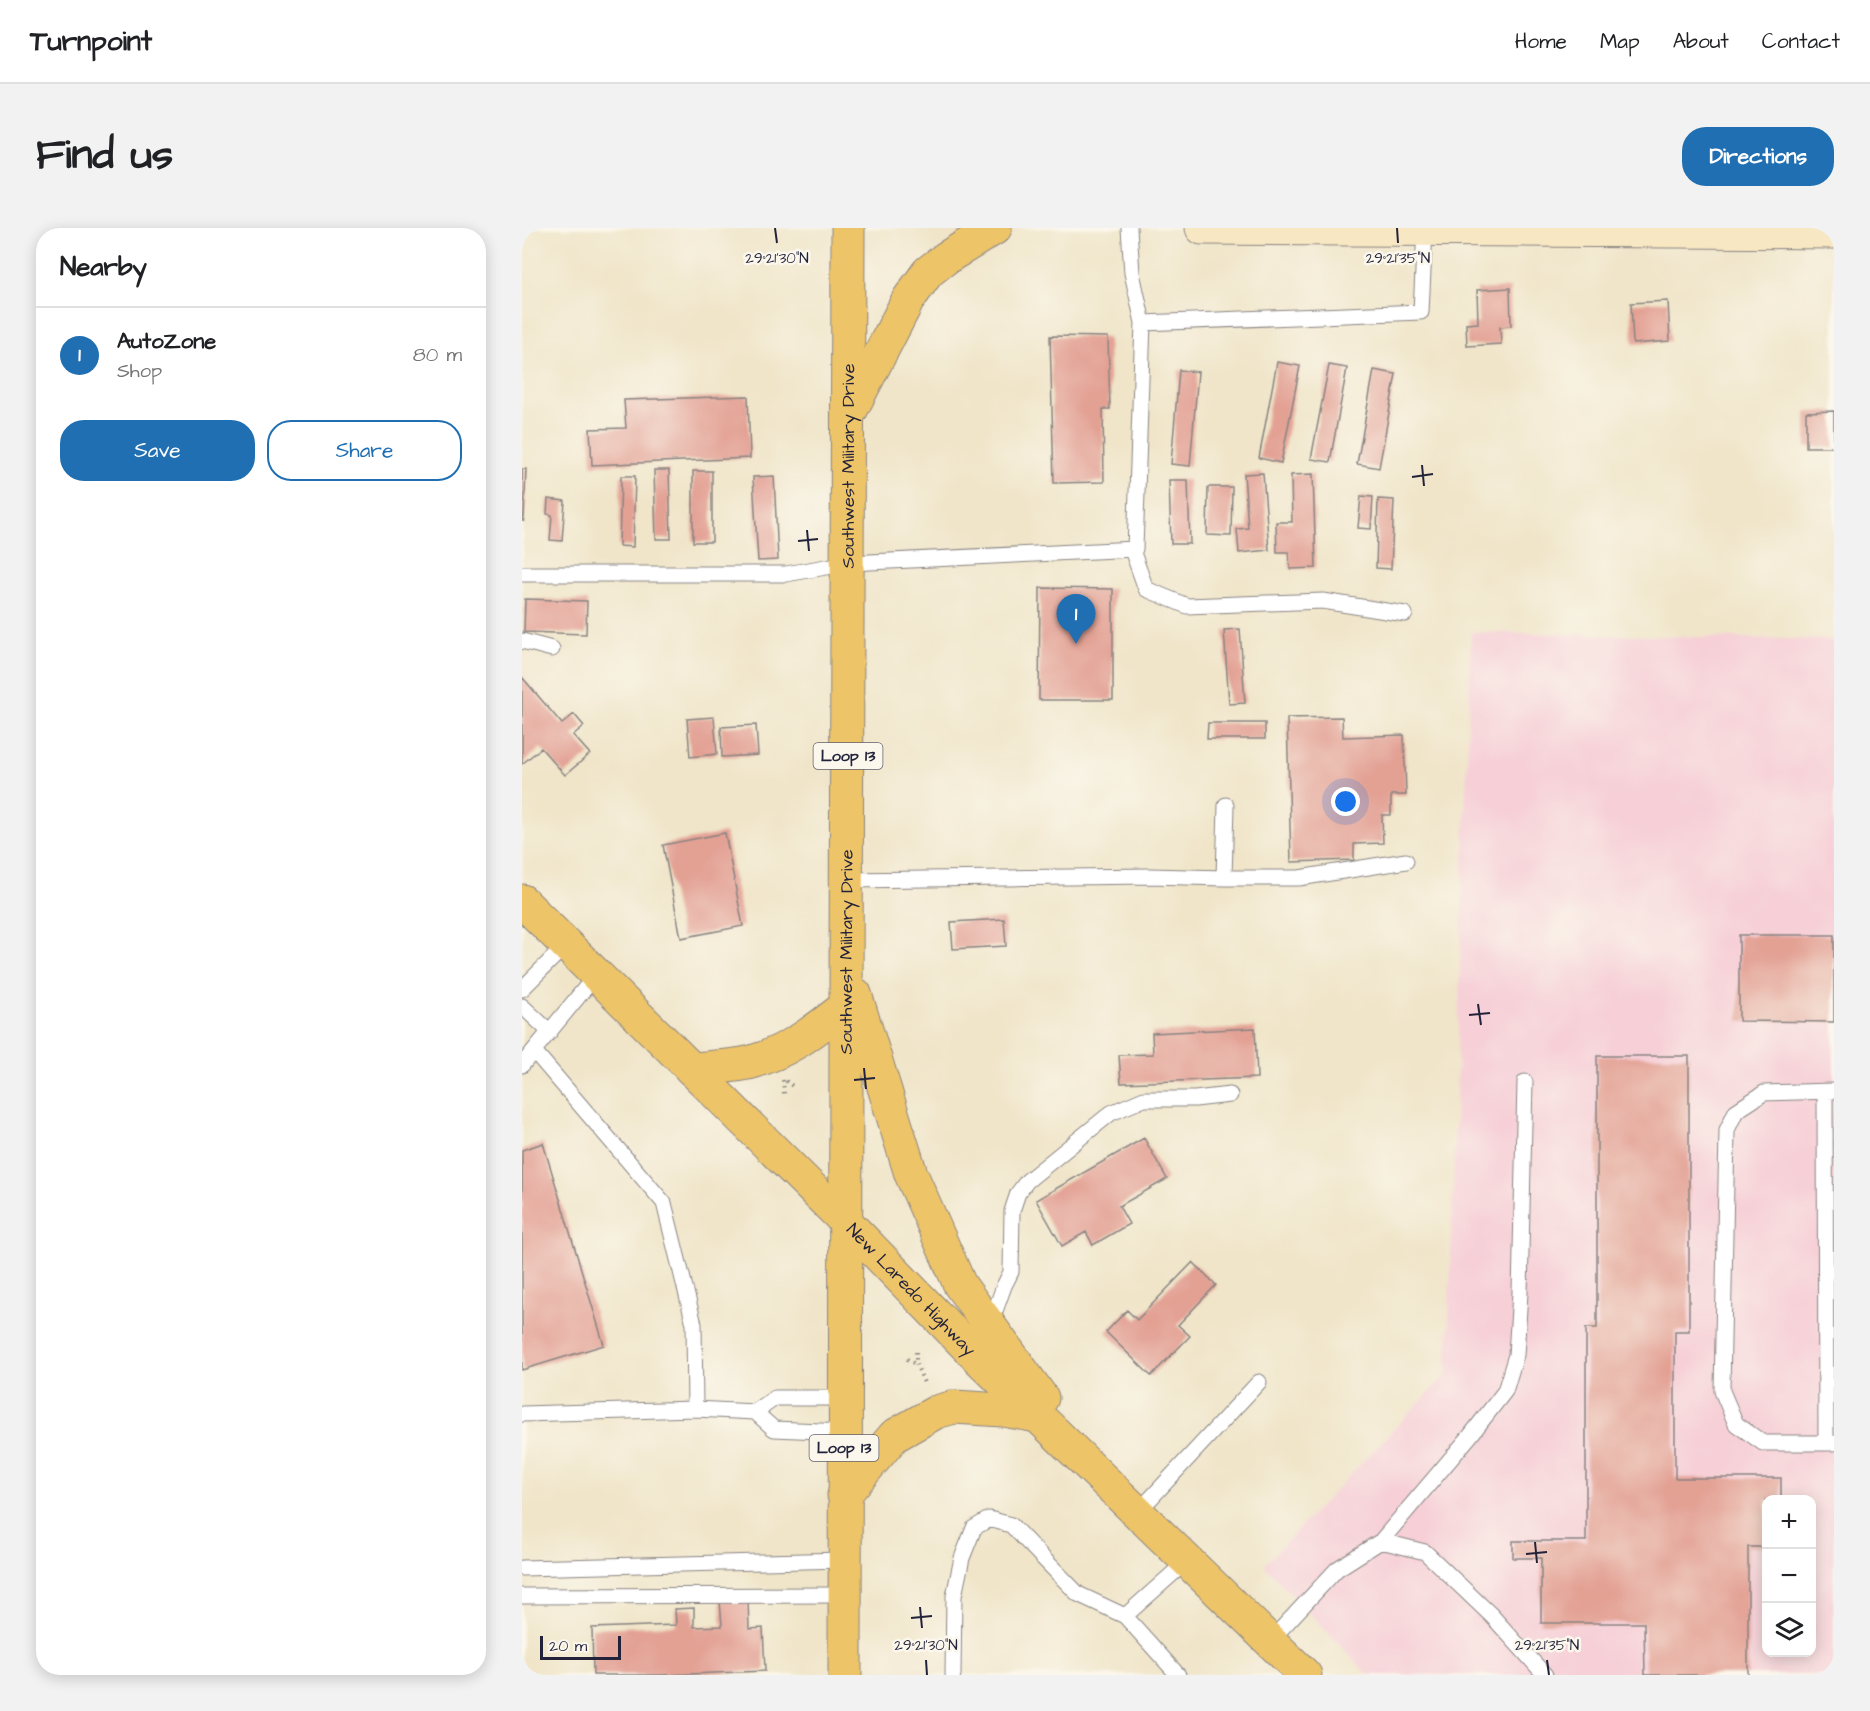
<!DOCTYPE html>
<html lang="en">
<head>
<meta charset="utf-8">
<style>
  body { margin:0; font-family:"Architects Daughter",sans-serif; background:#f2f2f2; color:#202124 }
  .controls { position:absolute; right:18px; bottom:18px; display:grid; overflow:hidden; border-radius:12px; box-shadow:0 3px 15px #0003 }
  .controls button { width:54px; height:54px; display:grid; place-items:center; padding:0; border:0; border-bottom:2px solid #e0e0e0; background:#fff; color:#202124; font:30px sans-serif }
  .scale { position:absolute; left:18px; bottom:15px; width:81px; box-sizing:border-box; padding-left:6px; border:3px solid #22223b; border-top:0; font-size:16px; line-height:21px; white-space:nowrap; color:#22223b; -webkit-text-stroke:4px #fbf7ec; paint-order:stroke }
  .you { position:absolute; left:824px; top:574px; width:21px; height:21px; margin:-15px; border:4px solid #fff; border-radius:50%; background:#1a73e8; box-shadow:0 0 0 9px #1a73e833 }
  .badge { display:grid; place-items:center; width:39px; height:39px; border-radius:50%; background:#1f6fb2; color:#fff; font-size:20px; font-weight:700 }
  .pin { position:absolute; translate:-50% -50px; filter:drop-shadow(0 2px 3px #0008) }
  .pin::after { content:''; position:absolute; top:32px; width:21px; height:18px; background:inherit; clip-path:polygon(0 0,100% 0,50% 100%) }
  .list { margin:0; padding:0; list-style:none }
  h2 { display:flex; justify-content:space-between; align-items:center; height:78px; margin:0; padding:0 24px; font-size:26px }
  h2 small { font-size:20px; font-weight:400; color:#757577 }
  .list li { display:grid; grid-template-columns:39px 1fr auto; gap:18px; align-items:center; box-sizing:border-box; height:96px; padding:0 24px; border-top:2px solid #e0e0e0 }
  .list b { display:block; font-size:22px; white-space:nowrap }
  .list p { margin:0; font-size:20px; white-space:nowrap; color:#757577 }
  .list em { font-size:20px; font-style:normal; color:#757577 }
  .actions { display:flex; gap:12px; padding:18px 24px }
  .actions a { flex:1; padding:14px 0; border:2px solid #1f6fb2; border-radius:24px; text-align:center; font-size:21px; color:#1f6fb2 }
  .actions .main { background:#1f6fb2; color:#fff }
  .icon { flex:none; width:33px; height:33px; fill:none; stroke:currentColor; stroke-width:2; stroke-linecap:round; stroke-linejoin:round }
  .map { position:relative; flex:none; width:1312px; height:1447px; overflow:hidden; border-radius:24px }
  header { display:flex; align-items:center; gap:36px; box-sizing:border-box; height:84px; padding:0 30px; background:#fff; border-bottom:2px solid #e0e0e0 }
  header strong { font-size:28px }
  nav { display:flex; gap:33px; margin-inline-start:auto; font-size:21px }
  .intro { display:flex; align-items:center; justify-content:space-between; box-sizing:border-box; height:144px; padding:0 36px }
  h1 { margin:0; font-size:42px }
  .button { padding:15px 27px; border-radius:24px; background:#1f6fb2; color:#fff; font-size:21px; font-weight:700 }
  main { display:flex; gap:36px; padding:0 36px }
  aside { flex:1; background:#fff; border-radius:24px; box-shadow:0 3px 15px #0003 }
  .map>svg:first-child { display:block }
</style>
</head>
<body>
<header>
<strong>Turnpoint</strong>
<nav><a>Home</a><a>Map</a><a>About</a><a>Contact</a></nav>
</header>
<div class="intro"><h1>Find us</h1><a class="button">Directions</a></div>
<main>
<aside>
<h2>Nearby<small></small></h2>
<ul class="list">
<li><span class="badge">1</span><div><b>AutoZone</b><p>Shop</p></div><em>80 m</em></li>
</ul>
<div class="actions"><a class="main">Save</a><a>Share</a></div>
</aside>
<div class="map">
<svg width="1312" height="1447" viewBox="0 0 1312 1447">
  <rect width="100%" height="100%" fill="#fbf7ec"/>
  <filter id="ink" filterUnits="userSpaceOnUse"><feTurbulence type="fractalNoise" baseFrequency=".0167" numOctaves="2"/><feDisplacementMap in="SourceGraphic" scale="12" xChannelSelector="R" yChannelSelector="G"/><feConvolveMatrix kernelMatrix="1 2 1 2 8 2 1 2 1" color-interpolation-filters="sRGB"/></filter>
  <filter id="wash" filterUnits="userSpaceOnUse"><feTurbulence type="fractalNoise" baseFrequency=".008" numOctaves="4" result="noise"/><feDisplacementMap in="SourceGraphic" scale="24" xChannelSelector="R" yChannelSelector="G"/><feGaussianBlur stdDeviation="1.35" result="paint"/><feColorMatrix in="noise" values="0 0 0 0 0 0 0 0 0 0 0 0 0 0 0 0 0 1.4 0 .05"/><feComposite in="paint" operator="in"/></filter>
  <g filter="url(#wash)">
    <rect width="100%" height="100%" fill="#f0e5c9"/>
    <path fill="#f6cfd7" fill-rule="evenodd" d="M949 404 1312 412V1447H846L742 1337 925 1146ZM1244 1272H1290V1424H1244Z"/>
    <g id="blocks">
      <path fill="#e3a194" d="M988 60 989 98 978 99 979 116 945 118 944 96 956 95 955 62Z
        M1146 73 1148 113 1111 116 1109 75Z
        M528 108 586 109 588 181H581L582 254 532 255Z
        M755 134 778 138 759 235 737 230Z
        M807 137 825 140 808 234 789 231Z
        M657 142 676 144 668 238 649 236Z
        M852 142 874 146 857 240 835 236Z
        M226 168 228 230 70 237 68 201 104 200 102 172Z
        M1312 183V219H1284V184Z
        M0 241H4L2 293H0Z
        M132 242H147L149 311H134Z
        M171 243H190V314H171Z
        M741 245 747 322 717 325 715 301 726 300 722 246Z
        M791 246 794 340 768 341 767 324H755L754 294H770L769 247Z
        M99 248H113L111 319 97 318Z
        M252 248 256 332 236 333 231 249Z
        M647 252H666L668 316H649Z
        M686 259H710L709 308 685 307Z
        M839 268 851 269 849 301 836 300Z
        M26 271 43 273 40 313 28 312 30 287 25 286Z
        M856 271 872 272 869 341 854 340Z
        M518 360 591 361V472H517Z
        M3 371 65 373 64 406 2 404Z
        M718 401 723 475 707 476 702 402Z
        M0 449 40 496 52 486 62 498 51 507 68 526 43 547 19 520 0 536Z
        M192 489 195 526 168 529 165 491Z
        M820 489 821 509 882 507 884 567H869V587H860L861 615 832 616V632L769 634 765 490Z
        M686 495H743V511H685Z
        M234 497 236 527 200 529 199 499Z
        M203 605 221 698 159 710 141 617Z
        M482 691 484 718 431 721 429 694Z
        M1217 707H1312V794L1217 793Z
        M733 800 735 850 599 855 597 827 631 826 630 805Z
        M1075 828H1167V1103H1153V1250H1259V1272H1244V1319H1226V1447H1123L1122 1395H1019V1330H991V1313H1064V1100H1075Z
        M622 910 645 951 597 978 607 996 571 1017 564 1004 540 1018 514 972Z
        M21 915 82 1117 0 1142V922Z
        M671 1034 694 1057 656 1097 668 1108 629 1148 584 1104 605 1082 615 1092Z
        M226 1372 227 1401 241 1400 243 1443 141 1447H71L70 1400 154 1397 153 1381 172 1380V1399L200 1398 198 1373Z"/>
    </g>
  </g>
  <g filter="url(#ink)">
    <use href="#blocks" fill-opacity="0" stroke="#898482" stroke-width="1.5"/>
    <g fill="none" stroke-linecap="round" stroke-linejoin="round">
      <defs>
        <path id="lane" d="M621 95 899 84 903 1
          M610 322 624 361 665 378 801 373 883 386
          M0 346H264L327 335 613 321 621 95 610 45 607 0
          M0 413 30 421
          M702 650H777L884 633
          M325 652 628 648 702 650 704 577
          M0 761 44 717
          M0 778 28 804
          M12 823 142 975 172 1096 173 1181
          M0 837 74 747
          M1312 863 1242 865 1214 883 1205 902 1200 1163 1214 1196 1241 1215H1312
          M1303 864 1304 1214
          M468 1097 482 1058 489 1044 490 983 496 965 505 953 589 885 622 871H673L708 867
          M233 1184 252 1201 322 1204
          M0 1186 173 1181 233 1184 253 1170H322
          M616 1284 737 1154
          M859 1313 948 1208 983 1163 994 1127 998 1065 1003 854
          M0 1340 322 1332
          M0 1368 323 1367
          M603 1388 666 1332
          M748 1413 815 1341 859 1313 903 1324 970 1388 1023 1447
          M431 1447 432 1368 440 1330 452 1300 467 1291 489 1297 556 1366 603 1388 656 1447"/>
        <path id="secondary" d="M680 0 1312 4"/>
        <g id="primary">
          <path d="M328 184 386 72 406 44 424 30 473 0"/>
          <path id="s1" d="M0 673 323 993 457 1131 783 1447"/>
          <path d="M333 766 389 946 438 1057 520 1170"/>
          <path d="M169 841C189 839 211 839 230 834 269 822 292 803 323 779"/>
          <path d="M322 1267 372 1208 414 1184 432 1179 481 1182 516 1188"/>
          <path id="s2" d="M323 1447C321 965 327 482 326 0"/>
        </g>
      </defs>
      <use href="#lane" stroke="#898482" stroke-width="17"/>
      <use href="#secondary" stroke="#898482" stroke-width="35"/>
      <use href="#primary" stroke="#898482" stroke-width="35"/>
      <path stroke="#898482" stroke-width="4" stroke-dasharray="1.5 4.5" stroke-linecap="butt" d="M261 852 262 866
        M264 853 273 860
        M394 1124V1136L403 1157
        M385 1131 393 1136"/>
      <use href="#lane" stroke="#fff" stroke-width="15"/>
      <use href="#secondary" stroke="#f8e7c3" stroke-width="33"/>
      <use href="#primary" stroke="#eec469" stroke-width="33"/>
    </g>
  </g>
  <path fill="none" stroke="#22223b" stroke-width="2" d="M253 0 255 15M875 0 876 15M900 237 902 258M890 249 911 246M285 302 287 323M276 313 296 311M956 776 959 797M947 787 968 785M342 840 344 861M332 852 353 850M1013 1314 1015 1335M1004 1326 1025 1324M398 1379 400 1400M389 1390 410 1388M404 1432 405 1447M1025 1432 1027 1447"/>
  <g text-anchor="middle" dominant-baseline="central" stroke-width="5" stroke-linejoin="round" paint-order="stroke">
    <g fill="#fbf7ec" stroke="#636270" stroke-width="1.5">
      <rect x="291.5" y="515" width="69" height="26" rx="4.5"/>
      <rect x="287.5" y="1207" width="69" height="26" rx="4.5"/>
    </g>
    <g font-size="16" font-weight="bold" fill="#22223b">
      <text x="326" y="528">Loop 13</text>
      <text x="322" y="1220">Loop 13</text>
    </g>
    <g font-size="18" fill="#22223b" stroke="#fbf7ec">
      <text stroke="none"><textPath href="#s2" startOffset="1209">Southwest Military Drive</textPath></text>
      <text stroke="none"><textPath href="#s2" startOffset="723">Southwest Military Drive</textPath></text>
      <text stroke="none"><textPath href="#s1" startOffset="550">New Laredo Highway</textPath></text>
    </g>
  </g>
  <g font-size="15" text-anchor="middle" fill="#22223b" stroke="#fbf7ec" stroke-width="5" stroke-linejoin="round" paint-order="stroke">
    <text x="255" y="35">29°21'30"N</text>
    <text x="876" y="35">29°21'35"N</text>
    <text x="404" y="1422">29°21'30"N</text>
    <text x="1025" y="1422">29°21'35"N</text>
  </g>
</svg>
<div class="controls">
<button>+</button>
<button>−</button>
<button><svg class="icon" aria-label="layers" viewBox="0 0 24 24"><path d="M12 4l9 5-9 5-9-5zM3 14l9 5 9-5"/></svg></button>
</div>
<div class="scale">20 m</div>
<div class="you"></div>
<div class="pin badge" style="left:554px;top:416px">1</div>
</div>
</main>
</body>
</html>
